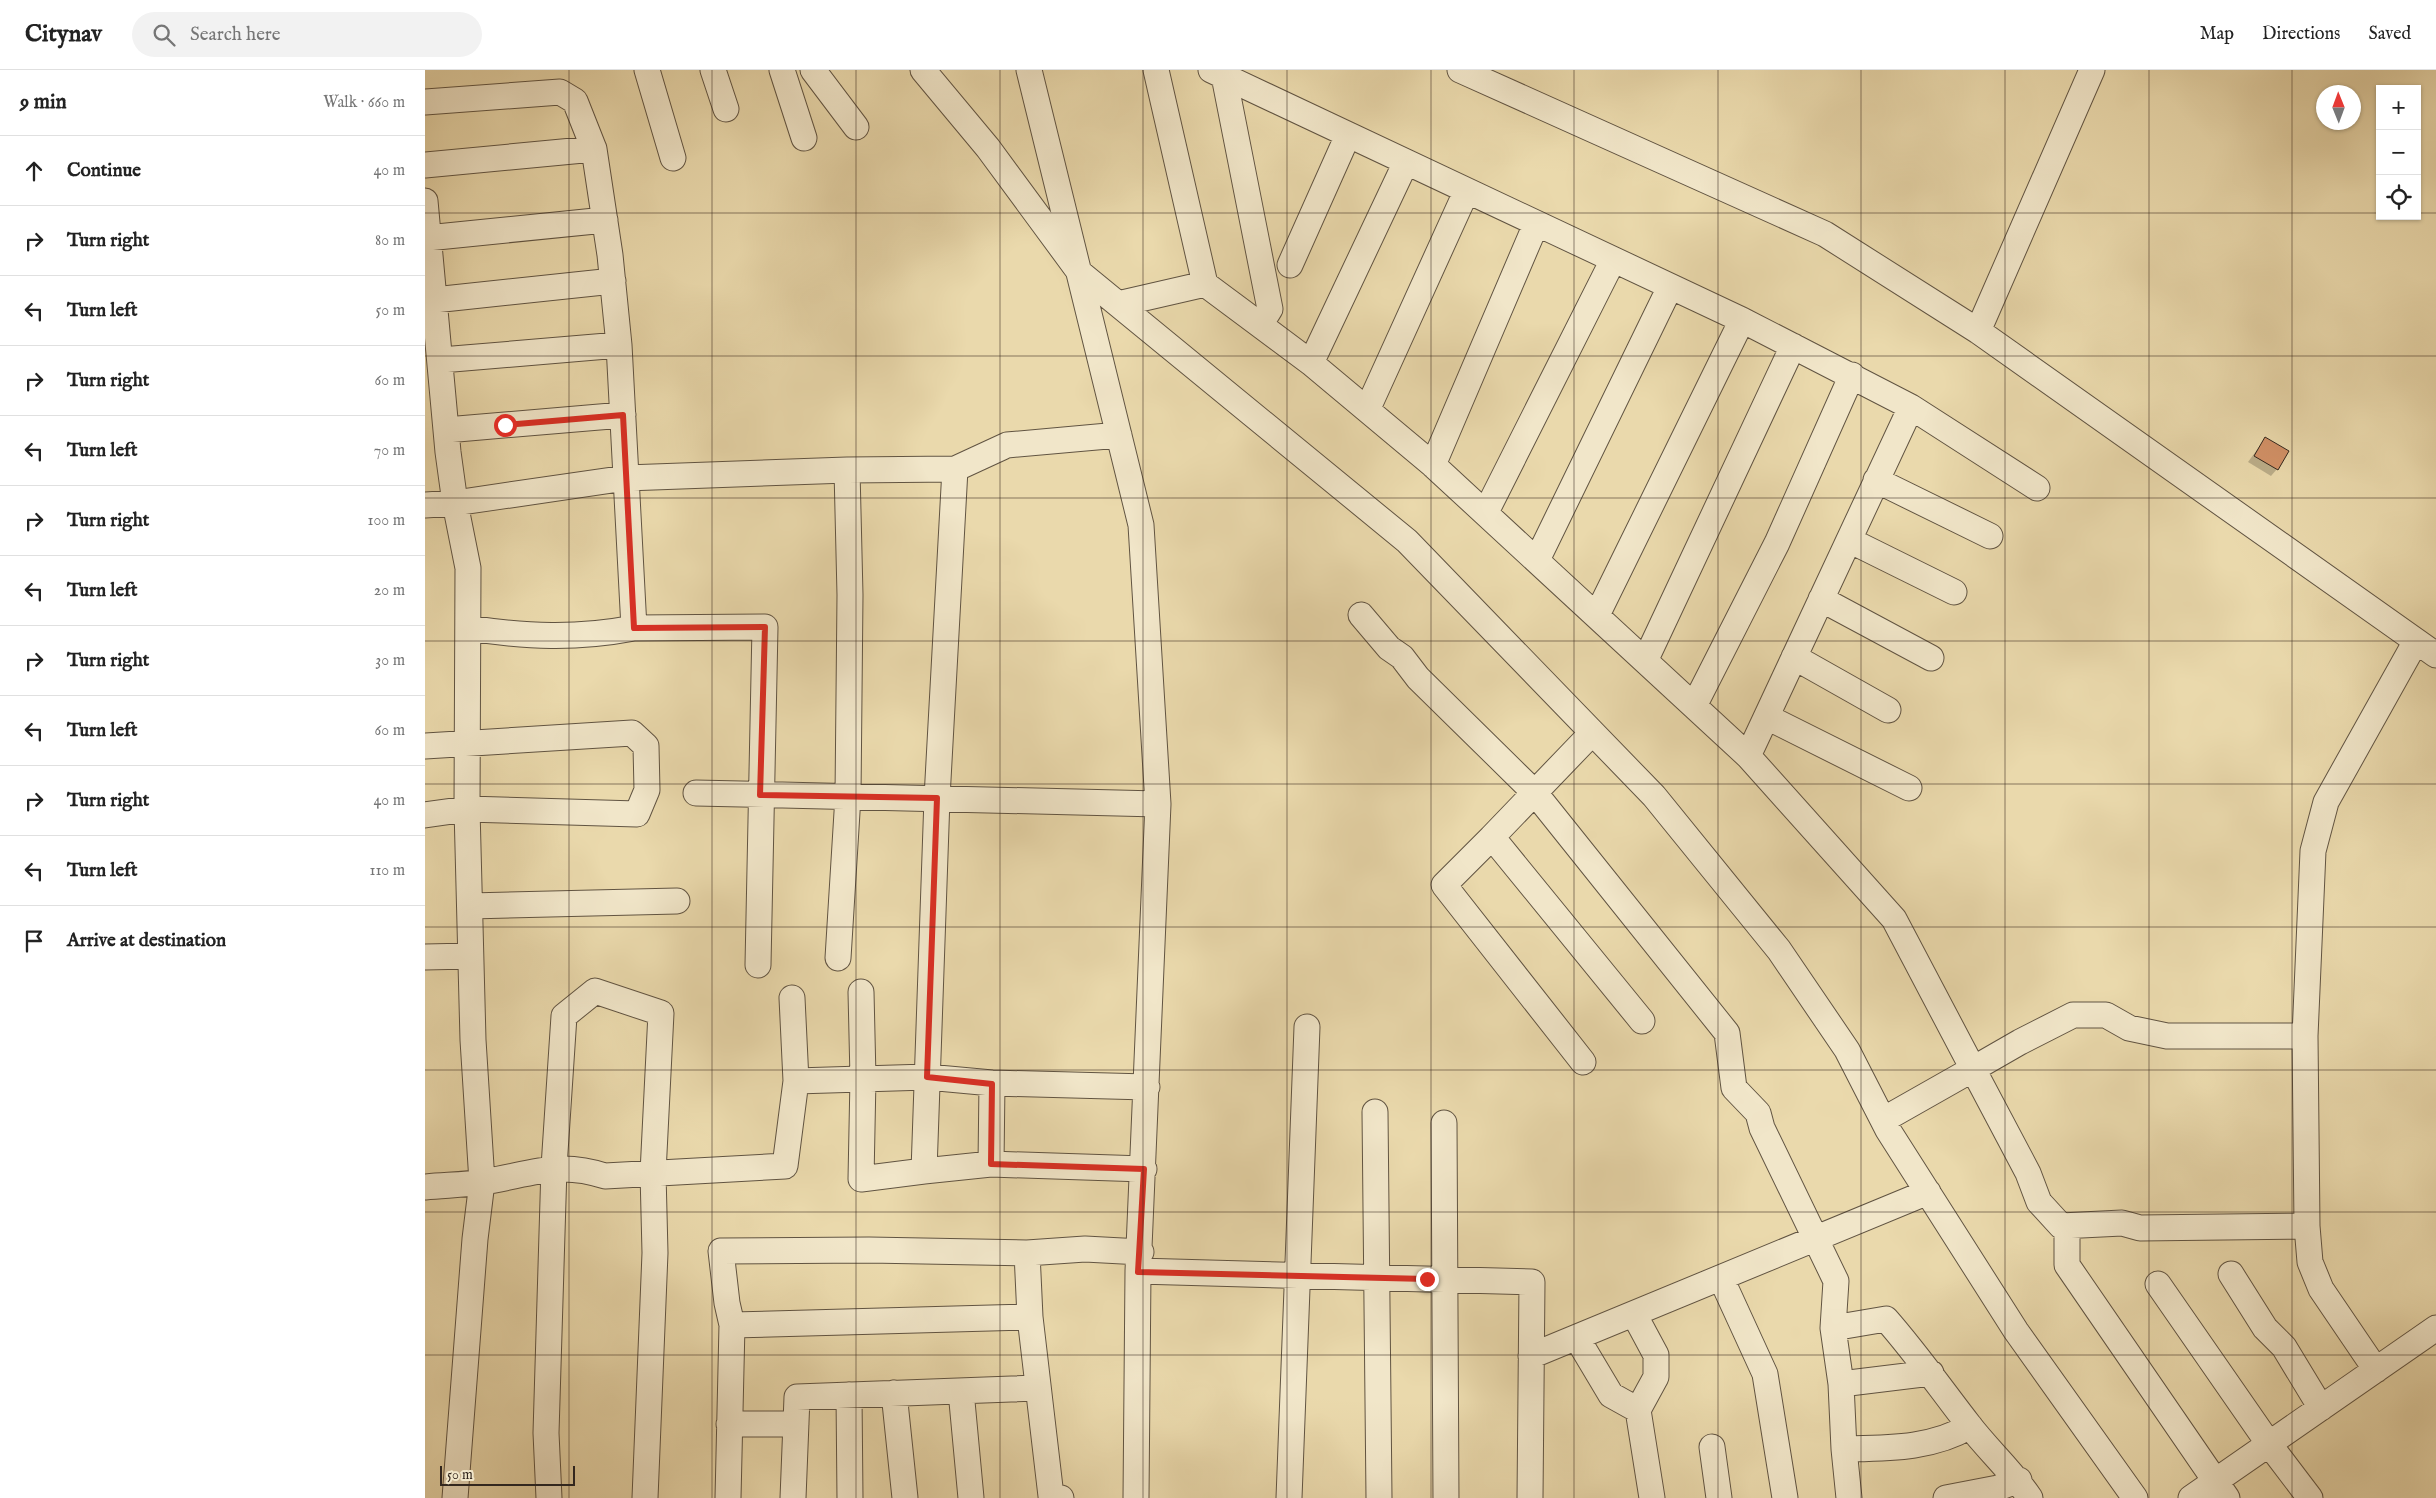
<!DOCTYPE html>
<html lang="en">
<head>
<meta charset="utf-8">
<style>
  body { margin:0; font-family:"IM FELL English",serif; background:#f2f2f2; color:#222 }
  .controls { position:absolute; right:15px; top:15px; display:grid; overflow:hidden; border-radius:0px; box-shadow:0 1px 4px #0004 }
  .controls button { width:45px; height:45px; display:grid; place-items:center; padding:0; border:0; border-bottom:1px solid #e0e0e0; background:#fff; color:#222; font:25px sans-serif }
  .compass { position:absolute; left:1891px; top:15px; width:45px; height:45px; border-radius:50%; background:#fff; box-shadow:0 1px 4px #0004; rotate:359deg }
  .scale { position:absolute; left:15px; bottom:12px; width:135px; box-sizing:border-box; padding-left:5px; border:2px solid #33271e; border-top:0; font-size:14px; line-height:18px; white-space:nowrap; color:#33271e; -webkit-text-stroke:4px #f1e6c9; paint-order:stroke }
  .stop { position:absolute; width:15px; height:15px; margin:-11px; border:4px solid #d93025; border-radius:50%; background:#fff }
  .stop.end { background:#d93025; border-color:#fff; box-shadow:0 1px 5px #0008 }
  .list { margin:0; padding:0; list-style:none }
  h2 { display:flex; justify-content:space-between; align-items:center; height:65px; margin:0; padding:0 20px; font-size:21px }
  h2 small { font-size:16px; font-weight:400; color:#767676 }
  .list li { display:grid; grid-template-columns:32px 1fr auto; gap:15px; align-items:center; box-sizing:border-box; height:70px; padding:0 20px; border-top:1px solid #e0e0e0 }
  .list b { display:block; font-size:19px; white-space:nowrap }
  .list em { font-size:16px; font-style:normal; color:#767676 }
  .icon { flex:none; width:28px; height:28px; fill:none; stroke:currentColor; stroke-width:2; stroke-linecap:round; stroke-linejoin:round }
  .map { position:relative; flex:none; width:2011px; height:1428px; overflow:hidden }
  header { display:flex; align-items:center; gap:30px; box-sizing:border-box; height:70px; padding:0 25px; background:#fff; border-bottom:1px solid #e0e0e0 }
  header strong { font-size:24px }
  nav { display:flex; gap:28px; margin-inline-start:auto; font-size:18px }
  .search { width:350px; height:45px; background:#f2f2f2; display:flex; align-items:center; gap:12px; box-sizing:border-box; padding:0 18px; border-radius:28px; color:#767676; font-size:19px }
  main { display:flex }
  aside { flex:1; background:#fff }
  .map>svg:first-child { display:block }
</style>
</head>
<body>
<header>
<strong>Citynav</strong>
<div class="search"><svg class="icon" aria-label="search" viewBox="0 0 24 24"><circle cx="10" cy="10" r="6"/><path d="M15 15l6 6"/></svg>Search here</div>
<nav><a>Map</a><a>Directions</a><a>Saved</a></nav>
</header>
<main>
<aside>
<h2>9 min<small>Walk · 660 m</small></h2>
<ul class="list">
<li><svg class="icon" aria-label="ahead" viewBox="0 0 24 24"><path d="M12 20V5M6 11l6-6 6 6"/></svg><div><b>Continue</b></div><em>40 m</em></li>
<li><svg class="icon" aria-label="right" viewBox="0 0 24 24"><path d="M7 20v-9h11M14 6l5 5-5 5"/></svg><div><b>Turn right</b></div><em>80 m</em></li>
<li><svg class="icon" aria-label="left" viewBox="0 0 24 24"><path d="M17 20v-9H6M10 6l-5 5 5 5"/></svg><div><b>Turn left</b></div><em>50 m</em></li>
<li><svg class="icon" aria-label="right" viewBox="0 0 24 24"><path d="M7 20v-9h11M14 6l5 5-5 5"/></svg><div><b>Turn right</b></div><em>60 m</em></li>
<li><svg class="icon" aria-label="left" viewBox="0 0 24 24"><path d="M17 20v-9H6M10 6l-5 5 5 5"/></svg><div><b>Turn left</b></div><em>70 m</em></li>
<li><svg class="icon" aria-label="right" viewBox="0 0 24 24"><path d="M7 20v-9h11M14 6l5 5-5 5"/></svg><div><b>Turn right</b></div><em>100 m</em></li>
<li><svg class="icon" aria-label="left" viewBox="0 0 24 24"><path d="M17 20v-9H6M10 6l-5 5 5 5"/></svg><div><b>Turn left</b></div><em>20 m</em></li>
<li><svg class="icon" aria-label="right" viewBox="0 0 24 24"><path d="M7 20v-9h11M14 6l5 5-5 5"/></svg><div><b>Turn right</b></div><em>30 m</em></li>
<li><svg class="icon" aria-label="left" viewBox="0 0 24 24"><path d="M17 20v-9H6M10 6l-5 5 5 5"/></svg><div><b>Turn left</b></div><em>60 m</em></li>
<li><svg class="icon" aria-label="right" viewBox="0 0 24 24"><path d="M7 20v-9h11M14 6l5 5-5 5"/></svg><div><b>Turn right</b></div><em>40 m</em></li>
<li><svg class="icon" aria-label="left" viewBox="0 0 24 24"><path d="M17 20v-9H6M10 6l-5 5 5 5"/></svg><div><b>Turn left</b></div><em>110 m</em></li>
<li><svg class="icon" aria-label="arrive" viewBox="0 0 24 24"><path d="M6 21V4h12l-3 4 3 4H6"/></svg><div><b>Arrive at destination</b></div></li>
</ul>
</aside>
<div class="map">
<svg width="2011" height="1428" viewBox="0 0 2011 1428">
  <rect width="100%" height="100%" fill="#ead9ac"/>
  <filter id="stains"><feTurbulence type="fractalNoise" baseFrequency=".004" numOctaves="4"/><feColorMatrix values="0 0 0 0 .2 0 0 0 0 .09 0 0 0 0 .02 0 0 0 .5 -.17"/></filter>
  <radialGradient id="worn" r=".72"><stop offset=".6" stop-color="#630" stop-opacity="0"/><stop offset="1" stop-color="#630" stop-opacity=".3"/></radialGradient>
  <path fill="#0003" d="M1840 369 1852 399 1846 406 1823 392Z"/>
  <path fill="#d29167" stroke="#33271e" d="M1840 367 1864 381 1853 400 1829 386Z"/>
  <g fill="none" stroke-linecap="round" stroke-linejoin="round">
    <defs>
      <path id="minor" d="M222 0 248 88
        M288 0 301 39
        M357 0 379 68
        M388 0 431 57
        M498 0 563 78 655 203 982 471 1229 726 1354 880 1422 980 1463 1060 1591 1261 1710 1428
        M604 0 716 455 733 734 713 1201 711 1428
        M731 0 780 214 886 293 1008 395 1323 686 1486 337 1317 250 786 0
        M1035 0 1400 164 1553 261 2011 585
        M799 6 845 239 835 255
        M0 32 135 22 150 31 169 79 185 185 194 275 209 558 340 557 333 895
        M0 95 169 79
        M0 131 23 382 30 433 43 498 42 739 48 970 57 1112 50 1169 30 1428
        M2 168 180 150
        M865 195 923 65
        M9 230 188 211
        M693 234 780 214
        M1553 261 1667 0
        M16 290 194 275
        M886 293 981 92
        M1486 337 1612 418
        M943 338 1041 122
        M21 360 198 345
        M1008 395 1111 154
        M1451 410 1565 466
        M0 435 30 433 201 408 422 400 530 399
        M1061 442 1188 190
        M1424 470 1529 522
        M1112 490 1245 217
        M1396 529 1506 588
        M936 545 964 578 977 587 993 608 1110 723 1302 963 1309 1018 1333 1043 1337 1058 1411 1211 1408 1258 1416 1314 1419 1379 1424 1428
        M1172 545 1317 250
        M44 558C102 567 151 569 209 558
        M1369 587 1463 640
        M1221 589 1368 276
        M1269 636 1352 473 1427 305
        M1342 647 1484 718
        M0 676 207 663 221 676 222 720 212 744 42 739 0 745
        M1323 686 1469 849 1548 999 1458 1050
        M271 723 733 734
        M1067 767 1167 663
        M45 836 252 831
        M0 887 45 886
        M413 888 423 726 425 525 422 400
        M436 922 438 1008 436 1109 499 1101 512 728 530 399 582 375 694 365
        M367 928 371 1011
        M1880 966H1742L1704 958 1681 945H1648L1595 972 1548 999 1603 1103 1614 1132 1636 1156 1697 1153 1715 1158 1882 1156
        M1158 992 1019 815 1067 767 1217 951
        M950 1042 954 1428
        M1019 1053 1021 1428
        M566 1094 567 1013
        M499 1101 566 1094 719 1099
        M0 1117C19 1115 39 1115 58 1112 104 1105 132 1090 180 1106L360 1096 371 1011 502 1007 567 1013 722 1017
        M1642 1156V1195L1802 1428
        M602 1183 605 1247
        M713 1201 1107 1212 1105 1428
        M1806 1204 1840 1258 1859 1277 1896 1338
        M1296 1208 1340 1304 1360 1428
        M1733 1214 1844 1374 1885 1428
        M1209 1244 1231 1285V1307L1213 1340
        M307 1255 302 1233 296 1181 444 1180 602 1183 660 1179 716 1182
        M1408 1258 1461 1249C1491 1283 1516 1319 1544 1355 1563 1380 1587 1401 1605 1428
        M1152 1268 1186 1325 1213 1340 1227 1428
        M1106 1286 1503 1122
        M1951 1300 1896 1219 1885 1192 1882 1156 1880 966 1888 781 1901 732 1991 571
        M1416 1314 1506 1303
        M536 1321 546 1428
        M469 1323 480 1428
        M424 1325 425 1428
        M304 1354H371
        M1287 1377 1294 1428
        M1419 1379C1462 1378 1507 1379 1545 1356
        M124 1428 121 1363 129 1097 139 946 170 921 236 943 228 1103 230 1183 220 1428
        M303 1428 307 1255 605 1247 626 1426 636 1428
        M368 1428 372 1327 613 1318
        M864 1428 882 957
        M1521 1428 1573 1418 1594 1410
        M1766 1428 2011 1258"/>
    </defs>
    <use href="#minor" stroke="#615442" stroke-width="27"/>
    <use href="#minor" stroke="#f1e6c9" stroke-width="25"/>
  </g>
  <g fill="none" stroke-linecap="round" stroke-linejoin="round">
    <path stroke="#d93025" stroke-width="6" d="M80 355 198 345 209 558 340 557 335 725 512 728 502 1007 567 1014 566 1094 719 1099 713 1202 1002 1209"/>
  </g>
  <path fill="none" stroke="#33271e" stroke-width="1" stroke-opacity="0.55" d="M144 0V1428M287 0V1428M431 0V1428M575 0V1428M718 0V1428M862 0V1428M1006 0V1428M1149 0V1428M1293 0V1428M1436 0V1428M1580 0V1428M1724 0V1428M1867 0V1428M0 143H1955M1992 143H2011M0 286H2011M0 428H2011M0 571H2011M0 714H2011M0 857H2011M0 1000H2011M0 1142H2011M0 1285H2011"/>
  <rect width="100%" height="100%" filter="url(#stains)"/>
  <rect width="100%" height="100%" fill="url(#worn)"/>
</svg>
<div class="controls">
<button>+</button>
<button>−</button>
<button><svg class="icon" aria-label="locate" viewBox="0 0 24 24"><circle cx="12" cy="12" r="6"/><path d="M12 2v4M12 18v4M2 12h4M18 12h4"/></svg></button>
</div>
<svg class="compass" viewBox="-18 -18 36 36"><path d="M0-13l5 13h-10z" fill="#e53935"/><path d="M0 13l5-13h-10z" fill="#767676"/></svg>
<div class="scale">50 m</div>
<div class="stop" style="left:80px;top:355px"></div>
<div class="stop end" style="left:1002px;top:1209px"></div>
</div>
</main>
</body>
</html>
